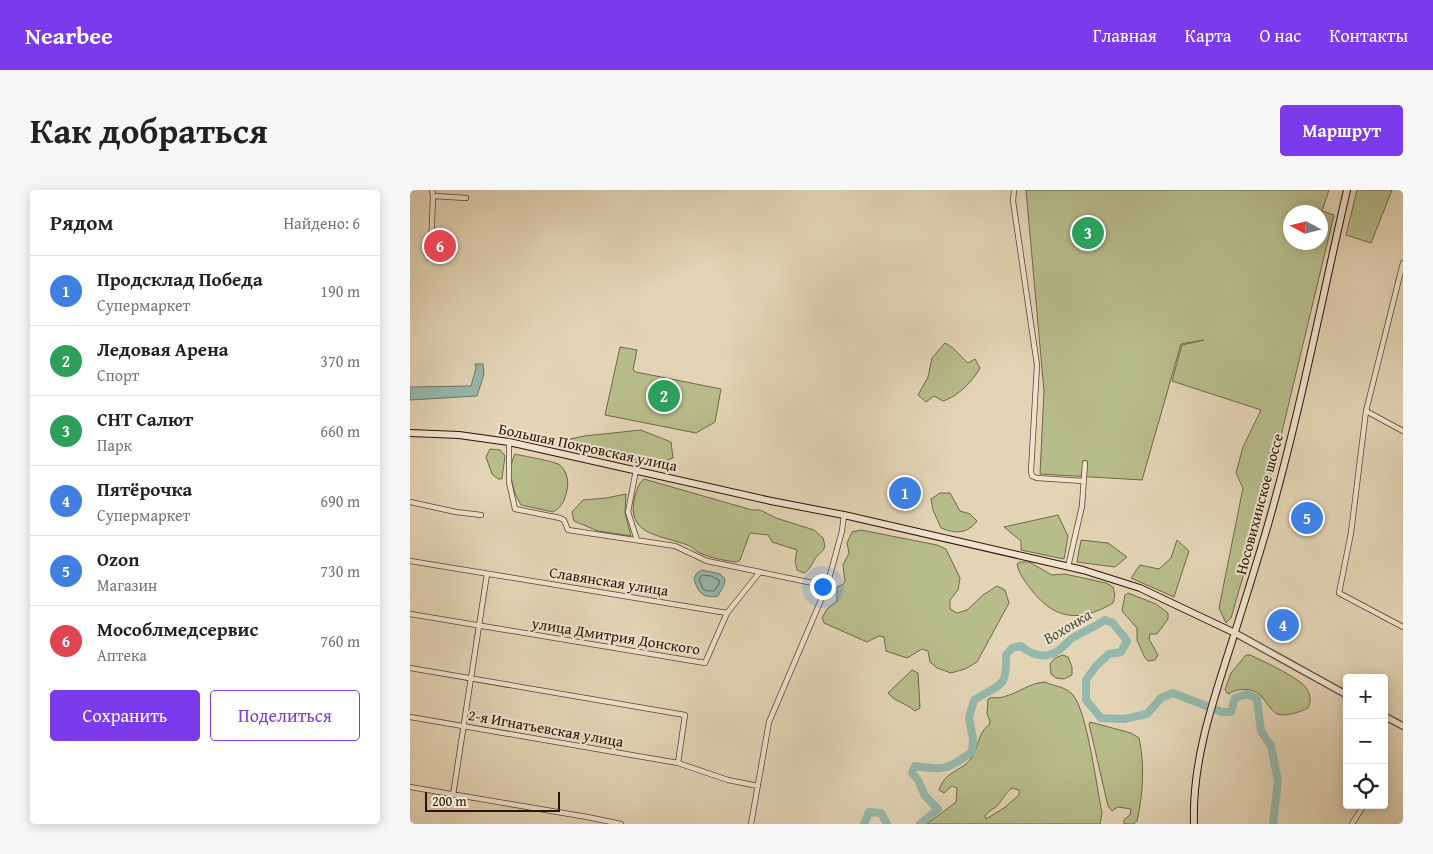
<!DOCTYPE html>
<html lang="ru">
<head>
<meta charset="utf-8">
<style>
  body { margin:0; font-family:"Gentium Book Plus",serif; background:#f6f6f6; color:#222 }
  .controls { position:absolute; right:15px; bottom:15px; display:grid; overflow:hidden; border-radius:5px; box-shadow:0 2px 12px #0003 }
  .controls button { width:45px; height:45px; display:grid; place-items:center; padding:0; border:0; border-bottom:1px solid #e0e0e0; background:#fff; color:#222; font:25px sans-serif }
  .compass { position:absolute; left:873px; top:15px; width:45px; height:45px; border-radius:50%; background:#fff; box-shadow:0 2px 12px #0003; rotate:277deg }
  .scale { position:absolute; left:15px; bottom:12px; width:135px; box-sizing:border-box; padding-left:5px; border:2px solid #2e1200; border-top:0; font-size:14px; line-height:18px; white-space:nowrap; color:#2e1200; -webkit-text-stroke:4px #ede3cf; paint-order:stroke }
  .you { position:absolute; left:412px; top:396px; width:18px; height:18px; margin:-12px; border:4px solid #fff; border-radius:50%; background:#1a73e8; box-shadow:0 0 0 8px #1a73e833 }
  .badge { display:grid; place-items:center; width:32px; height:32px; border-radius:50%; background:#7c3aed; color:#fff; font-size:16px; font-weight:700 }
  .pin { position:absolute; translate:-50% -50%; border:2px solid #fff; box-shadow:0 1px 5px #0006 }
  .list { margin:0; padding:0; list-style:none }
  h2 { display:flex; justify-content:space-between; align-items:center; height:65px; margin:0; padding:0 20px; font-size:21px }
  h2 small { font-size:16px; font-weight:400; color:#767676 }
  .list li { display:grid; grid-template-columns:32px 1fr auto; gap:15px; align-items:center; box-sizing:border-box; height:70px; padding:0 20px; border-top:1px solid #e0e0e0 }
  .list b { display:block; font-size:19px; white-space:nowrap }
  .list p { margin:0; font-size:16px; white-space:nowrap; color:#767676 }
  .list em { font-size:16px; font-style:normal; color:#767676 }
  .actions { display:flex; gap:10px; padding:15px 20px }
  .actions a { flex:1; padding:11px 0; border:1px solid #7c3aed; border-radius:5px; text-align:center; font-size:18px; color:#7c3aed }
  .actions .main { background:#7c3aed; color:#fff }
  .icon { flex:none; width:28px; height:28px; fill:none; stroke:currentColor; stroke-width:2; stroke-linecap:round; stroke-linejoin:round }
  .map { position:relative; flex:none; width:993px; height:634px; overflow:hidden; border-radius:5px }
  header { display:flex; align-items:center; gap:30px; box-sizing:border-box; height:70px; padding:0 25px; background:#7c3aed; color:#fff }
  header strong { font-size:24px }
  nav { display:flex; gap:28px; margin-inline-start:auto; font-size:18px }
  .intro { display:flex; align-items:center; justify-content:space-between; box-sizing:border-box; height:120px; padding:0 30px }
  h1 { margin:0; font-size:35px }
  .button { padding:12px 22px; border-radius:5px; background:#7c3aed; color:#fff; font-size:18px; font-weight:700 }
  main { display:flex; gap:30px; padding:0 30px }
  aside { flex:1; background:#fff; border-radius:5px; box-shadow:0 2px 12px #0003 }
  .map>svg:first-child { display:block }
</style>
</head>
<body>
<header>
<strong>Nearbee</strong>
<nav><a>Главная</a><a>Карта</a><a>О нас</a><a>Контакты</a></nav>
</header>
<div class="intro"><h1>Как добраться</h1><a class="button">Маршрут</a></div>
<main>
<aside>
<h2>Рядом<small>Найдено: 6</small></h2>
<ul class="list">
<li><span class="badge" style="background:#3f7fe0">1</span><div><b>Продсклад Победа</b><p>Супермаркет</p></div><em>190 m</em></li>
<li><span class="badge" style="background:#2e9e5b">2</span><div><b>Ледовая Арена</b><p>Спорт</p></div><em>370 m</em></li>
<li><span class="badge" style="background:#2e9e5b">3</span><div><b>СНТ Салют</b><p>Парк</p></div><em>660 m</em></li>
<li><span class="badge" style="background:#3f7fe0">4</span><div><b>Пятёрочка</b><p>Супермаркет</p></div><em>690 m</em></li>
<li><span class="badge" style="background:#3f7fe0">5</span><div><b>Ozon</b><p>Магазин</p></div><em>730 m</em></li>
<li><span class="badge" style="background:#e0444e">6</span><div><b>Мособлмедсервис</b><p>Аптека</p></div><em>760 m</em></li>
</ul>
<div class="actions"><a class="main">Сохранить</a><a>Поделиться</a></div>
</aside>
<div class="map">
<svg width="993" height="634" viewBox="0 0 993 634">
  <rect width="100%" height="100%" fill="#e3d4b5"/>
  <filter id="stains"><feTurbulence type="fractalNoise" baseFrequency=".004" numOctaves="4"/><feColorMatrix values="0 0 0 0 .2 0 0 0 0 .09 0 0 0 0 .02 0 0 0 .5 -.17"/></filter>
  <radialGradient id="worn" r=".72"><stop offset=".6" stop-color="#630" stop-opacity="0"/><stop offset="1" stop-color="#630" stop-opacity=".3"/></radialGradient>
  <path fill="#b7bc8b" stroke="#726746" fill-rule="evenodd" d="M616 0H919L912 21 924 25 858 300 821 428 816 433 809 418 833 298 826 283 833 257 851 220 762 191 772 155 794 150 771 154 732 290 630 284 634 201ZM881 22H911V52H881Z
    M947 0H982L961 53 936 45Z
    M535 153C545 158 550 166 558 173L565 169 570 178C563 191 547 207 533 211L524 206 516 212 508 205 518 187 522 168Z
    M210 157 227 160 223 180 226 182 311 199 305 232 286 243 195 225Z
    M231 240 261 252 263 268 242 276 160 259V249L174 246Z
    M80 259 90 260 95 266 92 289H88L82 284 76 267Z
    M105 264C113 266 144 271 150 275 157 281 159 292 157 300 155 310 152 317 143 322L111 315C102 300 97 280 105 264Z
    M234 289 342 320H350L366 328 404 340 413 348 415 356C413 362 411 362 407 366 402 372 402 378 394 383L387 380 385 371 387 360 362 352 358 345 340 343 330 370 327 372C315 371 301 368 290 363 286 361 283 358 280 356 254 345 214 347 225 306 227 299 228 294 234 289Z
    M530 303H540L550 321 560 324 567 331C557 344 546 344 531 338L523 320 521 309Z
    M216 304 215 323 221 346 188 341 164 331 162 322 173 310 196 308Z
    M648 325 658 346 654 369 611 360V351L594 337Z
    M451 340 527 355 536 359 550 388 548 400 540 410V419L547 423 557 420 573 405 587 396 595 400 599 413 567 472 555 479 541 483 527 478 520 472 518 461 512 459 497 468 476 461 474 447 469 446 457 452 414 433 412 428 417 419 427 411V397L432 395 435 392 433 375 439 363 437 353 442 342Z
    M671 350 698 353 717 367 705 377 667 372Z
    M767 350 779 361 764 407 721 388 730 375 749 379 761 368Z
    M610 372H619L642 385 655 384 696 393 703 397 705 405 703 413C669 433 644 430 620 398 614 390 609 384 607 374Z
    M718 403 746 414 758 423V429L747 444H740L739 449 748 465 745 470 738 471 735 468 727 450V438L712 421 715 405Z
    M653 465 658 467 662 477V485L654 489 646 488 641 484 640 474 645 468Z
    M836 465H840C853 471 890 488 897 499 901 505 901 512 898 518 890 522 876 527 867 524 860 520 856 511 851 506 842 497 828 498 818 504L815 500 821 483Z
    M502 480 508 483 510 518 505 521C496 513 485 512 478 503Z
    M635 492C645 497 655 496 663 505 677 521 687 599 692 623L690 634H517L546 612 547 598 542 596 534 603 529 600C535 581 550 582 560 570 569 559 567 543 579 535L580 531 577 524 578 509C583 506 587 509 593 507 609 503 619 493 635 492ZM602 598 609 600V605L594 618 576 629 575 626C579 620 583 620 588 615 593 609 595 603 602 598Z
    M680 532 721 543 729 548C735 575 733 604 727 631L723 634H714V630L720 625 721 619 708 617 702 621 698 616 679 534Z"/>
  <path fill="#95b8ac" stroke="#6c7667" d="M65 174H73L74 184 67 206 0 210V197L61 196 66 178Z
    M292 380 310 384 315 389 314 395 308 406C293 409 287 402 284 388L287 383Z"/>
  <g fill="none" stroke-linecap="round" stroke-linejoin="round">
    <path stroke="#626556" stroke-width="1" d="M293 385 301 386 309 390V394L304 401H297L293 399 289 389Z"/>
    <path stroke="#95b8ac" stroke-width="8" d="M454 634 459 622 471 623 477 634
      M510 634 528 619 515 606 508 590 502 583 505 576C534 581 538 579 562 562L563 549 559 528 564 510C590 493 597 500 596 465L602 458 611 456C622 465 633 469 646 462 652 459 656 453 661 449 672 442 683 438 695 430L703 433C707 440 713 444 717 451L711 462 699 464 686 476 676 490V510L691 528 714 529 737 524 751 508 763 503 812 522H821L825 508 837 504 847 509 851 541 861 556 868 591 863 634"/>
    <defs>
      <path id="minor" d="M22 0 23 6 56 8
        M604 0 603 11 627 175 621 281 622 286 627 288 673 291
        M21 61 23 6
        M993 73 956 221 941 343 929 403 993 437
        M956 221 993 241
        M99 252V292L105 319 150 328 154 330 158 340 265 356 297 371 417 396
        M226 280 218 322 227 350
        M0 312 46 322 71 325
        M0 371 317 423
        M658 377 672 316 675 273
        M0 424 295 473 317 423 349 383
        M0 478 275 525 268 573
        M0 527 268 573 318 590 348 596
        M0 597 177 627 211 634
        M43 605 77 384
        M341 634 359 532 417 396 432 341 434 325
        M942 634 954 615"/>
      <path id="tertiary" d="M825 443 937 505
        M974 526 993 536"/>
      <path id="secondary" d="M0 243 49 245 99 252 361 311 434 325 673 380 730 398 825 443
        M784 634C782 574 801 517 819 461 832 420 845 379 857 338 889 227 911 113 937 0"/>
    </defs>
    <use href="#minor" stroke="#5b422d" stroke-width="6"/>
    <use href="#tertiary" stroke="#5b422d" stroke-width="8"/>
    <use href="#secondary" stroke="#2e1200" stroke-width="8"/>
    <use href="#minor" stroke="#ede3cf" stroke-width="4.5"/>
    <use href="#tertiary" stroke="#ede3cf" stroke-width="5.5"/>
    <use href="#secondary" stroke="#ede3cf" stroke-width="6"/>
  </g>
  <g text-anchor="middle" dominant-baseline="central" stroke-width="4" stroke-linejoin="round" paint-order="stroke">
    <g font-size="15" fill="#2e1200" stroke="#ede3cf">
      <text transform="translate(178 257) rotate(12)">Большая Покровская улица</text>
      <text transform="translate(849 314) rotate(-75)">Носовихинское шоссе</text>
      <text transform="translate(199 391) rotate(9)">Славянская улица</text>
      <text transform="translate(206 446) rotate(9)">улица Дмитрия Донского</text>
      <text transform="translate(136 538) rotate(10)">2-я Игнатьевская улица</text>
    </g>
    <g font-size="16" font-style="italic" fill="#524c3c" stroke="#ede3cf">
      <text transform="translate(657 436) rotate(-31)">Вохонка</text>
    </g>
  </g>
  <rect width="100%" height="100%" filter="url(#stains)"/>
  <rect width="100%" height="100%" fill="url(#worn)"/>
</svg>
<div class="controls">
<button>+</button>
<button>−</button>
<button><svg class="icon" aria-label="locate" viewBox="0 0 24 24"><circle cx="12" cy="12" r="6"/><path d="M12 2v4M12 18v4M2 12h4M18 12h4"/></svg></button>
</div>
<svg class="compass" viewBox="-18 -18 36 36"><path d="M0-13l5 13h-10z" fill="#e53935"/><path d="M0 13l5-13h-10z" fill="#767676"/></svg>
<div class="scale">200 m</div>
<div class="you"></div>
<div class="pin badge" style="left:495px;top:303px;background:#3f7fe0">1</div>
<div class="pin badge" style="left:254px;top:206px;background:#2e9e5b">2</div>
<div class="pin badge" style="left:678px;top:43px;background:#2e9e5b">3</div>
<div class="pin badge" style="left:873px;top:435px;background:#3f7fe0">4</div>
<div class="pin badge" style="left:897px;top:328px;background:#3f7fe0">5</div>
<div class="pin badge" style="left:30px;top:56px;background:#e0444e">6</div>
</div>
</main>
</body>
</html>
